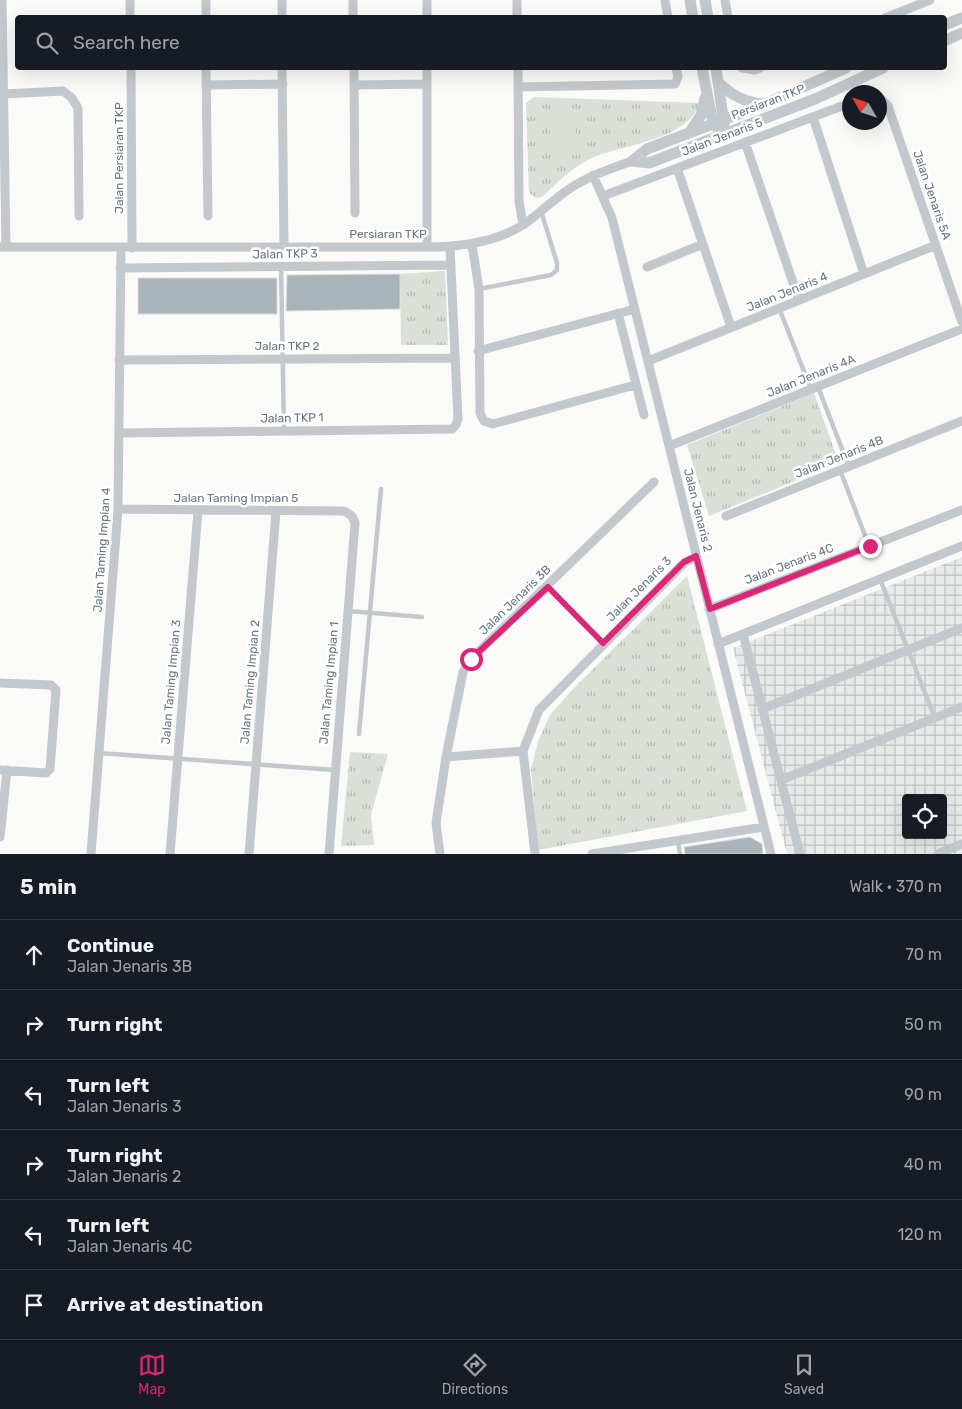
<!DOCTYPE html>
<html lang="en">
<head>
<meta charset="utf-8">
<style>
  body { margin:0; font-family:Rubik,sans-serif; background:#242831; color:#f1f3f6 }
  .controls { position:absolute; right:15px; bottom:15px; display:grid; overflow:hidden; border-radius:5px; box-shadow:0 5px 20px #0002 }
  .controls button { width:45px; height:45px; display:grid; place-items:center; padding:0; border:0; border-bottom:1px solid #363941; background:#171b24; color:#f1f3f6; font:25px sans-serif }
  .compass { position:absolute; left:842px; top:85px; width:45px; height:45px; border-radius:50%; background:#171b24; box-shadow:0 5px 20px #0002; rotate:309deg }
  .stop { position:absolute; width:15px; height:15px; margin:-11px; border:4px solid #db2777; border-radius:50%; background:#fff }
  .stop.end { background:#db2777; border-color:#fff; box-shadow:0 1px 5px #0008 }
  .list { margin:0; padding:0; list-style:none }
  h2 { display:flex; justify-content:space-between; align-items:center; height:65px; margin:0; padding:0 20px; font-size:21px }
  h2 small { font-size:16px; font-weight:400; color:#9ea1a6 }
  .list li { display:grid; grid-template-columns:32px 1fr auto; gap:15px; align-items:center; box-sizing:border-box; height:70px; padding:0 20px; border-top:1px solid #363941 }
  .list b { display:block; font-size:19px; white-space:nowrap }
  .list p { margin:0; font-size:16px; white-space:nowrap; color:#9ea1a6 }
  .list em { font-size:16px; font-style:normal; color:#9ea1a6 }
  .icon { flex:none; width:28px; height:28px; fill:none; stroke:currentColor; stroke-width:2; stroke-linecap:round; stroke-linejoin:round }
  .map { position:relative; flex:none; width:962px; height:854px; overflow:hidden }
  .search { position:absolute; background:#171b24; box-shadow:0 5px 20px #0002; left:15px; right:15px; top:15px; height:55px; display:flex; align-items:center; gap:12px; box-sizing:border-box; padding:0 18px; border-radius:5px; color:#9ea1a6; font-size:19px }
  .sheet { height:485px; background:#171b24 }
  nav { display:flex; justify-content:space-around; align-items:center; box-sizing:border-box; height:70px; border-top:1px solid #363941; background:#171b24; font-size:14px; color:#9ea1a6 }
  nav a { display:grid; justify-items:center; gap:2px }
  nav .on { color:#db2777 }
  .map>svg:first-child { display:block }
</style>
</head>
<body>
<div class="map">
<svg width="962" height="854" viewBox="0 0 962 854">
  <defs>
    <pattern id="industrial-grid" width="8" height="8" patternUnits="userSpaceOnUse" patternTransform="scale(1.25)"><rect width="8" height="8" fill="#e8e9e9"/><path d="M0 4h8M4 0v8" fill="none" stroke="#c0c1c2"/></pattern>
    <pattern id="grass-tufts" width="24" height="20" patternUnits="userSpaceOnUse" patternTransform="scale(1.25)"><rect width="24" height="20" fill="#dadfd7"/><path d="M3 7l-1-3M5 7V3M7 7l1-3M15 17l-1-3M17 17v-4M19 17l1-3" fill="none" stroke="#b4b9b4"/></pattern>
  </defs>
  <rect width="100%" height="100%" fill="#fafaf8"/>
  <path fill="url(#industrial-grid)" fill-rule="evenodd" d="M962 557V854H787L733 648ZM906 798H943V835H906Z"/>
  <path fill="url(#grass-tufts)" d="M534 97 700 103C687 140 626 144 594 157 574 165 557 183 542 197L536 198 529 193 526 103Z
    M445 271 448 345H401L400 274Z
    M814 393 839 463 709 516 687 445Z
    M687 576 747 811 538 850 531 770 538 741 550 715 571 691Z
    M350 752 388 754 371 815 374 845 341 846Z"/>
  <path fill="#dadfd7" d="M574 110 578 154 552 156 548 112Z"/>
  <path fill="#aab3b9" stroke="#dcdcda" d="M400 274V309L286 311 287 275Z
    M138 278H277V314H138Z
    M750 837 762 844 763 854H685L684 847Z"/>
  <g fill="none" stroke-linecap="round" stroke-linejoin="round">
    <path stroke="#c3c8cc" stroke-width="4.5" d="M281 267 284 430
      M479 289 551 275 557 270V263L541 211
      M779 308 811 389
      M818 387 849 467
      M840 470 869 546
      M880 579 935 718
      M548 587 603 643
      M348 611 422 617
      M359 734 381 489
      M99 753 335 770
      M678 841 680 854"/>
    <path stroke="#c3c8cc" stroke-width="9" d="M2 0 6 247
      M130 0V18
      M206 0V18
      M282 0V18
      M353 0V18
      M427 0V18
      M517 0V18
      M665 0 668 18
      M725 0 728 18
      M885 18 930 0
      M131 68 132 248
      M206 68 208 216
      M282 68 284 247
      M354 68 355 213
      M427 68V247
      M518 68 519 201 523 225
      M742 68 755 70 760 68
      M206 85 283 84
      M354 85 427 84
      M518 87 675 84 678 77 676 68
      M4 94 63 91 71 97 78 108 79 216
      M880 98 888 106 962 322
      M813 117 864 274
      M745 142 799 300
      M677 168 731 327
      M593 175 612 218 771 854
      M603 196 850 103
      M472 245 479 289 480 413 484 421 493 424 635 385
      M0 247H427C460 247 494 243 523 225 539 214 553 200 569 189 588 176 610 169 632 161
      M647 267 703 244
      M120 268 451 265
      M618 313 644 415
      M478 351 635 309
      M119 360 455 358
      M648 361 936 245
      M120 433 452 429 456 425 458 419 450 247
      M669 446 962 329
      M118 509 344 511 352 516 355 523 329 854
      M726 516 962 421
      M709 609 962 510
      M743 634 800 854
      M718 644 962 546
      M0 683 51 685 56 690 50 769 46 773 0 770
      M762 709 962 628
      M446 757 523 751
      M781 780 962 707
      M0 837 7 770
      M91 854 118 509 121 248
      M170 854 198 511
      M249 854 276 511
      M440 854 436 823 446 757 463 672 471 659 654 482
      M535 854 523 751 539 710 685 562 696 557
      M592 854 764 827
      M938 854 962 844"/>
    <path stroke="#c3c8cc" stroke-width="11" d="M690 0 693 18
      M705 0 708 18
      M944 25 962 18
      M944 41 962 33
      M702 68 713 123 717 127
      M716 68 724 124
      M719 83C732 96 745 102 763 104
      M690 132 701 115 705 98
      M632 161 649 163 815 99 883 68
      M632 161 647 149 765 104 846 68"/>
  </g>
  <g fill="none" stroke-linecap="round" stroke-linejoin="round">
    <path stroke="#db2777" stroke-width="6" d="M471 659 548 587 603 643 684 562 696 556 710 609 870 546"/>
  </g>
  <g text-anchor="middle" dominant-baseline="central" stroke-width="5" stroke-linejoin="round" paint-order="stroke">
    <g font-size="12" fill="#657683" stroke="#fff">
      <text transform="translate(768 102) rotate(-21)">Persiaran TKP</text>
      <text transform="translate(722 137) rotate(-21)">Jalan Jenaris 5</text>
      <text transform="translate(119 158) rotate(-90)">Jalan Persiaran TKP</text>
      <text transform="translate(932 195) rotate(71)">Jalan Jenaris 5A</text>
      <text x="388" y="234">Persiaran TKP</text>
      <text transform="translate(285 254) rotate(-1)">Jalan TKP 3</text>
      <text transform="translate(787 292) rotate(-22)">Jalan Jenaris 4</text>
      <text x="287" y="346">Jalan TKP 2</text>
      <text transform="translate(811 376) rotate(-22)">Jalan Jenaris 4A</text>
      <text transform="translate(292 418) rotate(-1)">Jalan TKP 1</text>
      <text transform="translate(839 457) rotate(-22)">Jalan Jenaris 4B</text>
      <text x="236" y="498">Jalan Taming Impian 5</text>
      <text transform="translate(698 510) rotate(76)">Jalan Jenaris 2</text>
      <text transform="translate(102 550) rotate(-86)">Jalan Taming Impian 4</text>
      <text transform="translate(789 564) rotate(-21)">Jalan Jenaris 4C</text>
      <text transform="translate(639 589) rotate(-45)">Jalan Jenaris 3</text>
      <text transform="translate(515 600) rotate(-44)">Jalan Jenaris 3B</text>
      <text transform="translate(171 682) rotate(-85)">Jalan Taming Impian 3</text>
      <text transform="translate(250 682) rotate(-85)">Jalan Taming Impian 2</text>
      <text transform="translate(329 683) rotate(-85)">Jalan Taming Impian 1</text>
    </g>
  </g>
</svg>
<div class="controls">
<button><svg class="icon" aria-label="locate" viewBox="0 0 24 24"><circle cx="12" cy="12" r="6"/><path d="M12 2v4M12 18v4M2 12h4M18 12h4"/></svg></button>
</div>
<svg class="compass" viewBox="-18 -18 36 36"><path d="M0-13l5 13h-10z" fill="#e53935"/><path d="M0 13l5-13h-10z" fill="#9ea1a6"/></svg>
<div class="stop" style="left:471px;top:659px"></div>
<div class="stop end" style="left:870px;top:546px"></div>
<div class="search"><svg class="icon" aria-label="search" viewBox="0 0 24 24"><circle cx="10" cy="10" r="6"/><path d="M15 15l6 6"/></svg>Search here</div>
</div>
<section class="sheet">
<h2>5 min<small>Walk · 370 m</small></h2>
<ul class="list">
<li><svg class="icon" aria-label="ahead" viewBox="0 0 24 24"><path d="M12 20V5M6 11l6-6 6 6"/></svg><div><b>Continue</b><p>Jalan Jenaris 3B</p></div><em>70 m</em></li>
<li><svg class="icon" aria-label="right" viewBox="0 0 24 24"><path d="M7 20v-9h11M14 6l5 5-5 5"/></svg><div><b>Turn right</b></div><em>50 m</em></li>
<li><svg class="icon" aria-label="left" viewBox="0 0 24 24"><path d="M17 20v-9H6M10 6l-5 5 5 5"/></svg><div><b>Turn left</b><p>Jalan Jenaris 3</p></div><em>90 m</em></li>
<li><svg class="icon" aria-label="right" viewBox="0 0 24 24"><path d="M7 20v-9h11M14 6l5 5-5 5"/></svg><div><b>Turn right</b><p>Jalan Jenaris 2</p></div><em>40 m</em></li>
<li><svg class="icon" aria-label="left" viewBox="0 0 24 24"><path d="M17 20v-9H6M10 6l-5 5 5 5"/></svg><div><b>Turn left</b><p>Jalan Jenaris 4C</p></div><em>120 m</em></li>
<li><svg class="icon" aria-label="arrive" viewBox="0 0 24 24"><path d="M6 21V4h12l-3 4 3 4H6"/></svg><div><b>Arrive at destination</b></div></li>
</ul>
</section>
<nav>
<a class="on"><svg class="icon" aria-label="map" viewBox="0 0 24 24"><path d="M3 6l6-2 6 2 6-2v14l-6 2-6-2-6 2zM9 4v14M15 6v14"/></svg>Map</a>
<a><svg class="icon" aria-label="directions" viewBox="0 0 24 24"><path d="M12 3l9 9-9 9-9-9zM9 14v-3h6M13 9l2 2-2 2"/></svg>Directions</a>
<a><svg class="icon" aria-label="saved" viewBox="0 0 24 24"><path d="M7 4h10v16l-5-4-5 4z"/></svg>Saved</a>
</nav>
</body>
</html>
